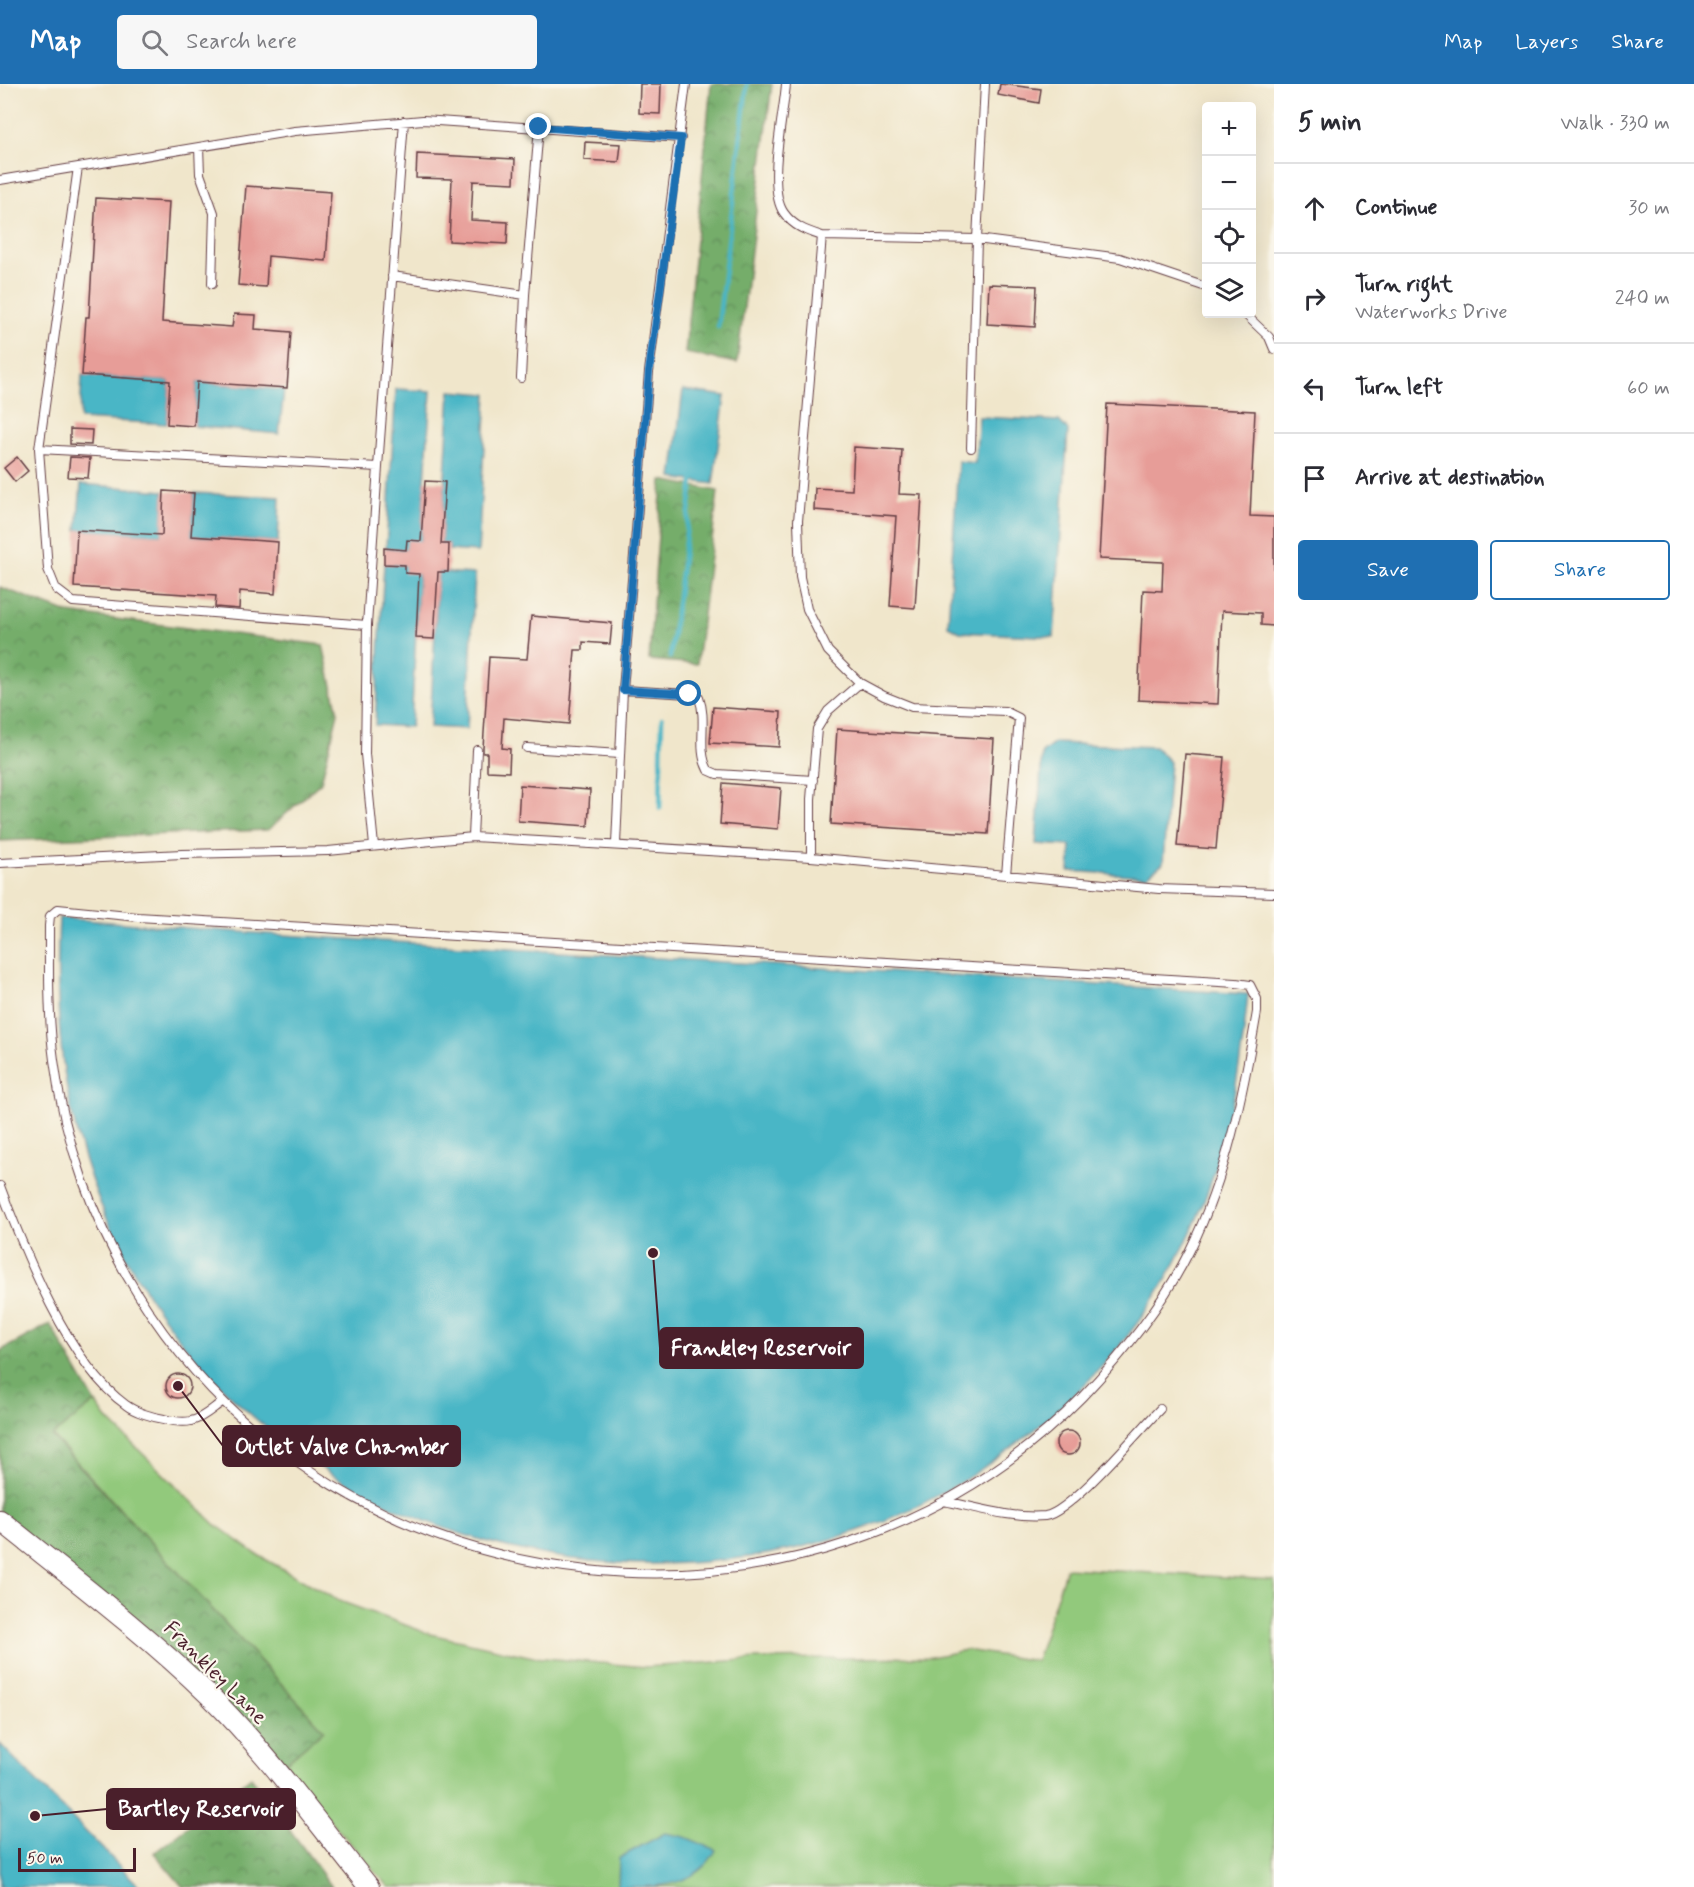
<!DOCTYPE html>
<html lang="en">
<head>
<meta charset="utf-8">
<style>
  body { margin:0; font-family:Mynerve,sans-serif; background:#f7f7f7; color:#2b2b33 }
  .controls { position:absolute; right:18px; top:18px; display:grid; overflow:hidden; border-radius:6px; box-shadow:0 6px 24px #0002 }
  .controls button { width:54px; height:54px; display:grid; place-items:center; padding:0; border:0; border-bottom:2px solid #e1e1e2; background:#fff; color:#2b2b33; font:30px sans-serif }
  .scale { position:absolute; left:18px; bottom:15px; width:118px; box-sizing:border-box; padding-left:6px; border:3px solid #4a1f2b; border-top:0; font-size:16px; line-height:21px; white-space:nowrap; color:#4a1f2b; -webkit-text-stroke:4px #fbf7ec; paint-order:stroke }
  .stop { position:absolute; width:18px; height:18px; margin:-14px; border:4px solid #1f6fb2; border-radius:50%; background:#fff }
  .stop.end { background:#1f6fb2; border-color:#fff; box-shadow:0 2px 6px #0008 }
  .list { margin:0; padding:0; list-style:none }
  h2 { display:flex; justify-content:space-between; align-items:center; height:78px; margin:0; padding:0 24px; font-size:26px }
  h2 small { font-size:20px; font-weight:400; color:#7c7c81 }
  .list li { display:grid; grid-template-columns:39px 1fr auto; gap:18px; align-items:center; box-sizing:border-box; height:90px; padding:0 24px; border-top:2px solid #e1e1e2 }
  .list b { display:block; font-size:22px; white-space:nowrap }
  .list p { margin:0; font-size:20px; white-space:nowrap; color:#7c7c81 }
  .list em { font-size:20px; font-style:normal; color:#7c7c81 }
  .actions { display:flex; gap:12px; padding:18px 24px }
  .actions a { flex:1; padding:14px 0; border:2px solid #1f6fb2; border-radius:6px; text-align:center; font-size:21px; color:#1f6fb2 }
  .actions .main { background:#1f6fb2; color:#fff }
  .icon { flex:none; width:33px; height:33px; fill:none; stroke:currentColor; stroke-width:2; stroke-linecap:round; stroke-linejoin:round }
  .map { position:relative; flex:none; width:1274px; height:1803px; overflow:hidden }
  header { display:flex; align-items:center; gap:36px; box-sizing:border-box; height:84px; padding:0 30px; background:#1f6fb2; color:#fff }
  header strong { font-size:28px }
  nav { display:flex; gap:33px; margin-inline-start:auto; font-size:21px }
  .search { width:420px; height:54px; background:#f7f7f7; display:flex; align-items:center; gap:15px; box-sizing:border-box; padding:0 21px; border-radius:6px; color:#7c7c81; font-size:22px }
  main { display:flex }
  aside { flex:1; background:#fff }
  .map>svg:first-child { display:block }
</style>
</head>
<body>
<header>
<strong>Map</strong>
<div class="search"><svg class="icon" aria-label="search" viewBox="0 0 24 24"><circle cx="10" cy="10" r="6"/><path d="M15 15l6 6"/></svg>Search here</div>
<nav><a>Map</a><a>Layers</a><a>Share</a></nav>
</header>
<main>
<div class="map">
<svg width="1274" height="1803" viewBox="0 0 1274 1803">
  <defs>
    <pattern id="forest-crowns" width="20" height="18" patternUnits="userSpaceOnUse" patternTransform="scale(1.5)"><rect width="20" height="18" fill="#75ad6b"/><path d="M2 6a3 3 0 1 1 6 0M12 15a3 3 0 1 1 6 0" fill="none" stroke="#628c58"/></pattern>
  </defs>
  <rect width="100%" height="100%" fill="#fbf7ec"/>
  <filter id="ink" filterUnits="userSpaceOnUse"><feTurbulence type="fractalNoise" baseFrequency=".0167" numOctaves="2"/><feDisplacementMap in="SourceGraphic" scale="12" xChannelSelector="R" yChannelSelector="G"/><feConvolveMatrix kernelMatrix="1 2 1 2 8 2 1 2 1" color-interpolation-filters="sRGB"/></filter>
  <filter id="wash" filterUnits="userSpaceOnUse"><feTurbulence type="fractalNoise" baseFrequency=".008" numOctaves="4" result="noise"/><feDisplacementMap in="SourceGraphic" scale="24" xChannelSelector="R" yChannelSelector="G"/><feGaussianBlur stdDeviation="1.35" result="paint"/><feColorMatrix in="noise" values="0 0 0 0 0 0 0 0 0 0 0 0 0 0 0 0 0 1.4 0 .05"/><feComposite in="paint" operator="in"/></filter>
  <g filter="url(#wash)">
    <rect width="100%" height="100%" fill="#f0e6cb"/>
    <path fill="#92c97b" stroke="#6e7453" stroke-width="1.5" d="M95 1318 107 1335 216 1441 258 1471 337 1516 430 1550 533 1573 646 1583 757 1575 931 1573 966 1566 1036 1577 1066 1484 1274 1496V1803H389L282 1682 323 1646 52 1351Z"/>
    <path fill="url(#forest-crowns)" stroke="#60664b" stroke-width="1.5" d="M711 0H772L737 279 685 269Z
      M662 396 718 407 697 580 649 576Z
      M0 503 68 529 323 561 338 629 321 698 268 746 0 757Z
      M50 1240 95 1318 52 1352 324 1646 282 1682 0 1429V1267Z
      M251 1693 332 1803H183L154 1769Z"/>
    <path fill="#4ab6c6" stroke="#4a6a78" stroke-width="1.5" d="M82 291 170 297 167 340 80 335Z
      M197 298 284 306 279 350 194 342Z
      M396 305 431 307 421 457 406 466 386 464Z
      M683 306 725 312 713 400 672 394Z
      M450 307 487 310 478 468 449 466V460H441Z
      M979 333 1059 337 1068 346 1054 553 960 548 948 542 958 377 975 379Z
      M81 400 164 407 162 451 77 446Z
      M194 409 280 413 278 458 191 452Z
      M384 480 405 481 419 490 411 643 375 641Z
      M438 488 475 490 467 645 430 643Z
      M1055 659 1155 663 1170 678 1163 779 1147 792 1069 787 1071 762 1036 760 1042 669Z
      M59 834 267 850 1248 910C1240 994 1226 1074 1190 1150 1145 1247 1071 1325 983 1384 883 1452 768 1480 648 1480 373 1478 131 1297 71 1025 57 962 56 899 59 834Z
      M0 1660 140 1803H0Z
      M665 1749 685 1753 716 1766C696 1803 661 1803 618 1803L619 1774Z"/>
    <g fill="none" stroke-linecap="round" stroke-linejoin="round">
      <path stroke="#4ab6c6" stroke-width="4.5" d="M718 243 747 0
        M670 573 693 397
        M660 724 662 634"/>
    </g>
    <g id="blocks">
      <path fill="#e79d98" d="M640 0H661L660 30 639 29Z
        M1000 0 1041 5 1039 19 998 11Z
        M585 58 621 60 619 78 584 76Z
        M417 70 515 75 514 99 473 97 471 136 508 138 507 160 449 157 452 95 416 94Z
        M246 102 331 108 326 177 268 172 266 203 238 201Z
        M96 114 169 118 162 238 232 243 234 230 256 231 255 245 291 248 287 304 197 298 194 342 167 340 170 297 82 291 86 233H89Z
        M989 200 1037 202 1035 243 987 240Z
        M1107 320 1255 327 1250 432 1274 433V542L1261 541V529L1222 527 1218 620 1138 616 1143 506 1162 507 1163 478 1099 475Z
        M70 345 92 346 91 361 70 360Z
        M854 363 902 366 899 410 922 411 915 524 890 522 896 432 814 426 815 404 852 406Z
        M17 373 28 387 15 398 4 384Z
        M70 373 90 374 88 394 68 393Z
        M425 397 445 398 441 460H449L448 488H438L434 555 416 554 419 490 405 489V481L384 480V464L406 466 407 456 421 457Z
        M164 407 194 409 191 452 278 458 275 510 240 507 239 525 215 523 216 512 74 503 77 446 162 451Z
        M531 532 612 539 610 560 583 558V566H575L569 640 504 634 502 664 510 665 509 688 487 687V669H483V664L489 573 527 575Z
        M713 623 781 628 779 663 710 659Z
        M837 645 994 655 988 750 831 740Z
        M1185 670 1224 673 1216 765 1177 762Z
        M723 699 781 704 778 745 720 740Z
        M520 701 590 706 588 742 518 737Z
        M166 1302a12 12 0 1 1 24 0a12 12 0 1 1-24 0Z
        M1056 1359a12 12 0 1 1 24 0a12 12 0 1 1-24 0Z"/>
    </g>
  </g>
  <g filter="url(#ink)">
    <use href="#blocks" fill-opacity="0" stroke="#633d43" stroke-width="1.5"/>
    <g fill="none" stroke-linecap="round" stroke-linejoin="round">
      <defs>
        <path id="service" d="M786 0C784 30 766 104 784 129 794 143 807 147 822 152L977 155 971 364
          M985 0 977 155 1120 174 1206 203
          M199 63 200 90 214 129 212 200
          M78 83 39 365 378 383 404 37
          M0 96 295 47 423 36 681 54
          M822 152 798 437 800 493 807 525 828 567 860 599 884 612 912 623 1005 627 1019 634 1006 791
          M392 192 525 211 539 43
          M1245 230 1269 253 1274 265
          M521 294 525 211
          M39 365 48 485 56 505 73 518 367 541
          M623 606 689 610 699 614C708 637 696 664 708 686L717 690 813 696
          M527 664 620 670
          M477 666 473 753 811 773 1159 805 1274 809
          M616 760 623 606 649 288 686 0
          M374 762 365 670 367 541 378 383
          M811 773V715L817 645 828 627 860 599
          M0 779 182 770 328 767 473 753
          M58 825 138 833 1236 899 1250 901 1257 915V928C1243 1010 1227 1091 1190 1166 1163 1221 1124 1269 1082 1313 815 1586 338 1535 137 1209 94 1140 64 1057 54 976 48 932 49 887 49 842L50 832Z
          M0 1102C24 1166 68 1280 126 1321 135 1328 152 1333 164 1335 172 1337 183 1339 191 1337 202 1335 213 1324 222 1318
          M944 1417C975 1423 1012 1435 1045 1432 1070 1429 1139 1347 1160 1325"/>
        <path id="tertiary" d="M0 1436C71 1493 144 1548 209 1611 268 1669 317 1739 369 1803"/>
      </defs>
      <use href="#service" stroke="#633d43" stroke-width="10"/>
      <use href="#tertiary" stroke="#633d43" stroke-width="22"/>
      <use href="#service" stroke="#fff" stroke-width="8"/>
      <use href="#tertiary" stroke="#fff" stroke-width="20"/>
    </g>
  </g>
  <g fill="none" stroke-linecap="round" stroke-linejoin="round" filter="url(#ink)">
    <path stroke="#1f6fb2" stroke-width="8" d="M539 43 681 54 649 288 623 606 689 610"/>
  </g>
  <g text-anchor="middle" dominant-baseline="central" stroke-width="4.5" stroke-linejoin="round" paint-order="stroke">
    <g font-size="21" fill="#4a1f2b" stroke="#fbf7ec">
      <text transform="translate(215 1589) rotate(45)">Frankley Lane</text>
    </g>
  </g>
  <path fill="none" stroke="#4a1f2b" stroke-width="2" d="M653 1169L660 1264M178 1302L223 1362M35 1732L107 1725"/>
  <g fill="#4a1f2b" stroke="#fbf7ec" stroke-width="2">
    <circle cx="653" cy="1169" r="6"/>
    <circle cx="178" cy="1302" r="6"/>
    <circle cx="35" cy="1732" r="6"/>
  </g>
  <g fill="#4a1f2b" stroke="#4a1f2b" stroke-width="2">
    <rect x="660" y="1244" width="203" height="40" rx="6"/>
    <rect x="223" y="1342" width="237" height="40" rx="6"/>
    <rect x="107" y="1705" width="188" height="40" rx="6"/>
  </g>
  <g font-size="22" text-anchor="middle" font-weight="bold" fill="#fff">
    <text x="761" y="1271">Frankley Reservoir</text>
    <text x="342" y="1370">Outlet Valve Chamber</text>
    <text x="201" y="1732">Bartley Reservoir</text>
  </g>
</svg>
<div class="controls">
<button>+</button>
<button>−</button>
<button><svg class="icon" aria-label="locate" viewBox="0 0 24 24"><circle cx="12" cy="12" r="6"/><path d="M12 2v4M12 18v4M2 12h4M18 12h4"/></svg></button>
<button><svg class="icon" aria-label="layers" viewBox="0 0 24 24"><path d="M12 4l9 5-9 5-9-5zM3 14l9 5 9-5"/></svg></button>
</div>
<div class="scale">50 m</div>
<div class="stop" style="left:689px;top:610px"></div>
<div class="stop end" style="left:539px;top:43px"></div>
</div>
<aside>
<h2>5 min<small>Walk · 330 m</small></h2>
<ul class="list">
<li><svg class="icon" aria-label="ahead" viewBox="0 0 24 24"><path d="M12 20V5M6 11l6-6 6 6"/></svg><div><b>Continue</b></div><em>30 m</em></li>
<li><svg class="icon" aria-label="right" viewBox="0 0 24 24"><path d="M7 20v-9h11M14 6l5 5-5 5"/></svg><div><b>Turn right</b><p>Waterworks Drive</p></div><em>240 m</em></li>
<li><svg class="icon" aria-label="left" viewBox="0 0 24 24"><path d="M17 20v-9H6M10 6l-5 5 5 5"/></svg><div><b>Turn left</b></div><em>60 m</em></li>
<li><svg class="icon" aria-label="arrive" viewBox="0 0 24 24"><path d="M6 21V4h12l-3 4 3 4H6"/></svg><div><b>Arrive at destination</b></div></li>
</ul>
<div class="actions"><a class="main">Save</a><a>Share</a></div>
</aside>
</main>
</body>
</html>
